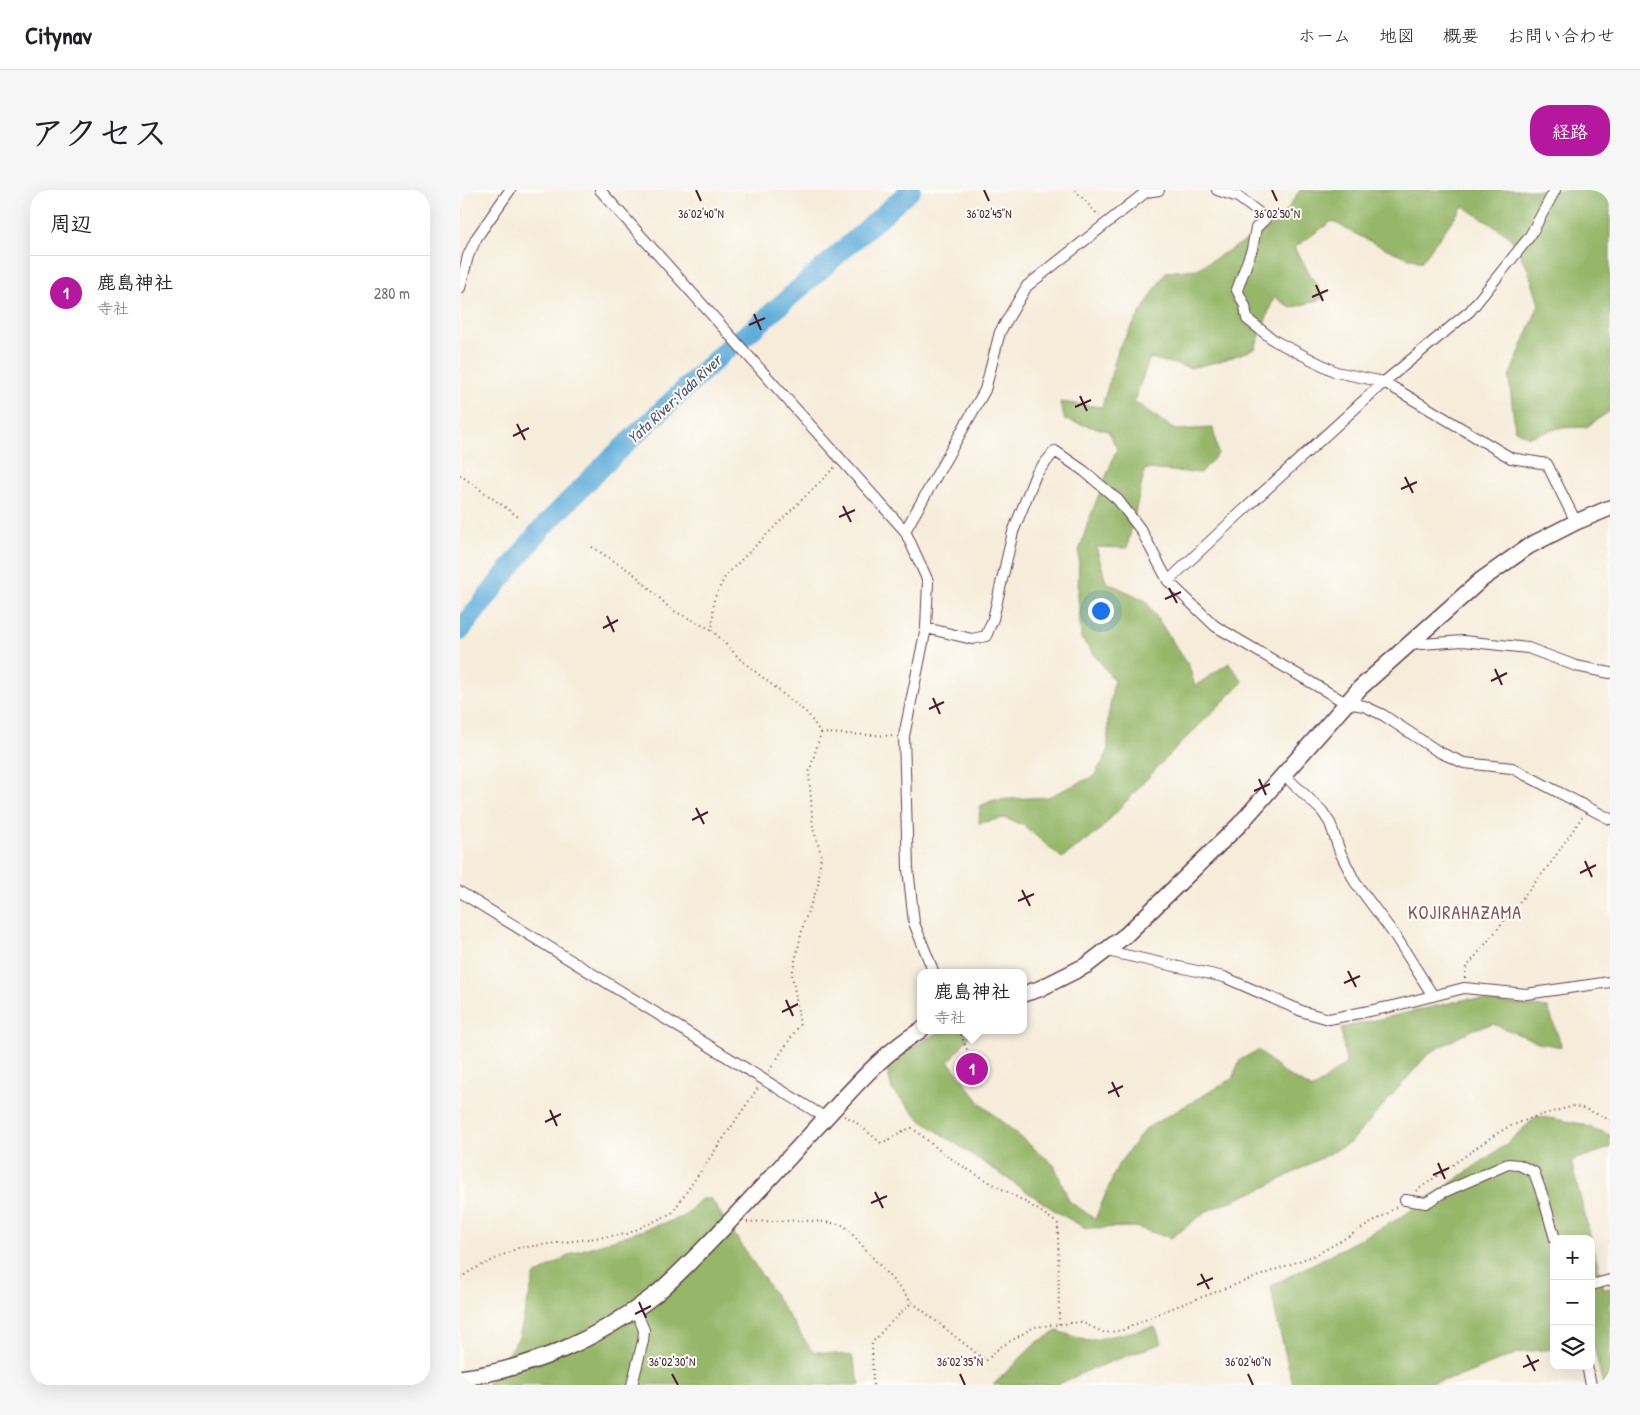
<!DOCTYPE html>
<html lang="ja">
<head>
<meta charset="utf-8">
<style>
  body { margin:0; font-family:"Patrick Hand","Klee One",sans-serif; background:#f6f6f6; color:#202124 }
  .controls { position:absolute; right:15px; bottom:15px; display:grid; overflow:hidden; border-radius:10px; box-shadow:0 5px 20px #0002 }
  .controls button { width:45px; height:45px; display:grid; place-items:center; padding:0; border:0; border-bottom:1px solid #e0e0e0; background:#fff; color:#202124; font:25px sans-serif }
  .you { position:absolute; left:640px; top:420px; width:18px; height:18px; margin:-12px; border:4px solid #fff; border-radius:50%; background:#1a73e8; box-shadow:0 0 0 8px #1a73e833 }
  .badge { display:grid; place-items:center; width:32px; height:32px; border-radius:50%; background:#b5179e; color:#fff; font-size:16px; font-weight:700 }
  .pin { position:absolute; translate:-50% -50%; border:2px solid #fff; box-shadow:0 1px 5px #0006 }
  .popup { position:absolute; left:457px; top:779px; width:110px; height:65px; box-sizing:border-box; display:grid; place-content:center; border-radius:10px; background:#fff; filter:drop-shadow(0 1px 4px #0005); font-size:16px; white-space:nowrap; color:#757577 }
  .popup b { font-size:19px; color:#202124 }
  .popup::after { content:''; position:absolute; left:50%; top:100%; margin-left:-10px; border:10px solid transparent; border-top-color:#fff }
  .list { margin:0; padding:0; list-style:none }
  h2 { display:flex; justify-content:space-between; align-items:center; height:65px; margin:0; padding:0 20px; font-size:21px }
  h2 small { font-size:16px; font-weight:400; color:#757577 }
  .list li { display:grid; grid-template-columns:32px 1fr auto; gap:15px; align-items:center; box-sizing:border-box; height:75px; padding:0 20px; border-top:1px solid #e0e0e0 }
  .list b { display:block; font-size:19px; white-space:nowrap }
  .list p { margin:0; font-size:16px; white-space:nowrap; color:#757577 }
  .list em { font-size:16px; font-style:normal; color:#757577 }
  .icon { flex:none; width:28px; height:28px; fill:none; stroke:currentColor; stroke-width:2; stroke-linecap:round; stroke-linejoin:round }
  .map { position:relative; flex:none; width:1150px; height:1195px; overflow:hidden; border-radius:20px }
  header { display:flex; align-items:center; gap:30px; box-sizing:border-box; height:70px; padding:0 25px; background:#fff; border-bottom:1px solid #e0e0e0 }
  header strong { font-size:24px }
  nav { display:flex; gap:28px; margin-inline-start:auto; font-size:18px }
  .intro { display:flex; align-items:center; justify-content:space-between; box-sizing:border-box; height:120px; padding:0 30px }
  h1 { margin:0; font-size:35px }
  .button { padding:12px 22px; border-radius:20px; background:#b5179e; color:#fff; font-size:18px; font-weight:700 }
  main { display:flex; gap:30px; padding:0 30px }
  aside { flex:1; background:#fff; border-radius:20px; box-shadow:0 5px 20px #0002 }
  .map>svg:first-child { display:block }
</style>
</head>
<body>
<header>
<strong>Citynav</strong>
<nav><a>ホーム</a><a>地図</a><a>概要</a><a>お問い合わせ</a></nav>
</header>
<div class="intro"><h1>アクセス</h1><a class="button">経路</a></div>
<main>
<aside>
<h2>周辺<small></small></h2>
<ul class="list">
<li><span class="badge">1</span><div><b>鹿島神社</b><p>寺社</p></div><em>280 m</em></li>
</ul>
</aside>
<div class="map">
<svg width="1150" height="1195" viewBox="0 0 1150 1195">
  <rect width="100%" height="100%" fill="#fdfcf7"/>
  <filter id="ink" filterUnits="userSpaceOnUse"><feTurbulence type="fractalNoise" baseFrequency=".02" numOctaves="2"/><feDisplacementMap in="SourceGraphic" scale="10" xChannelSelector="R" yChannelSelector="G"/><feConvolveMatrix kernelMatrix="1 2 1 2 8 2 1 2 1" color-interpolation-filters="sRGB"/></filter>
  <filter id="wash" filterUnits="userSpaceOnUse"><feTurbulence type="fractalNoise" baseFrequency=".0096" numOctaves="4" result="noise"/><feDisplacementMap in="SourceGraphic" scale="20" xChannelSelector="R" yChannelSelector="G"/><feGaussianBlur stdDeviation="1.12" result="paint"/><feColorMatrix in="noise" values="0 0 0 0 0 0 0 0 0 0 0 0 0 0 0 0 0 1.4 0 .05"/><feComposite in="paint" operator="in"/></filter>
  <g filter="url(#wash)">
    <rect width="100%" height="100%" fill="#f6ecda"/>
    <path fill="#96b76a" stroke="#706b4a" d="M840 0H1150V221L1126 237 1099 238 1069 247 1055 240 1049 187 1079 115 1068 79 1049 46 1003 16 961 72C930 62 900 47 872 31L834 58 865 108 831 118 814 107 795 159 761 171 730 178 690 168 674 211 715 240 753 238 758 264 740 283 685 279 667 358 636 357 646 392 685 410 729 476 735 496 769 473 783 492 707 567 639 641 602 668 563 635 544 628 519 633 520 616 534 610 588 607 634 586 648 562V528L654 490 621 448 618 407 619 362 628 332 657 259 648 241 605 230 600 212 642 217 659 157 706 82 737 79 820 31Z
      M1007 809 1088 818 1102 857 1080 853 1033 834 1014 839 969 863 891 952 808 996 747 1021 711 1048 675 1037 625 1038 597 1022 462 931 432 900 426 875 469 847 485 840H514L489 872 521 914 594 975 609 1011 635 1029 658 975 685 939 772 889 780 870 798 860 824 883 853 899 886 873 881 838Z
      M1077 926 1122 934 1150 945V958L1111 971 1131 1049H1094V1159L1061 1162 998 1187 962 1195H833L816 1126 811 1096 940 1028 1044 956Z
      M241 1009H251L352 1161 392 1166 400 1195H27L59 1147 74 1086 113 1063 223 1027Z
      M1131 1049 1144 1099 1150 1098V1195H1143L1134 1156H1131Z
      M695 1137 702 1153 629 1180 597 1195H533L576 1153 597 1141 628 1151Z"/>
    <g fill="none" stroke-linecap="round" stroke-linejoin="round">
      <path stroke="#61adda" stroke-width="20" d="M0 441 80 340 150 269 266 160 291 141 451 0"/>
    </g>
    <g id="blocks">
      <path fill="#f2b1aa" d="M517 871 521 882 507 886 504 877Z"/>
    </g>
  </g>
  <g filter="url(#ink)">
    <use href="#blocks" fill-opacity="0" stroke="#643e45" stroke-width="1"/>
    <g fill="none" stroke-linecap="round" stroke-linejoin="round">
      <defs>
        <path id="street" d="M140 0 445 341 468 391 466 438 444 546 448 678 454 733 474 783
          M757 0 778 7 806 28 796 38 792 59 777 100 785 116 787 129 815 151 876 182 924 192 1051 268 1087 274 1116 332
          M0 3 2 0
          M0 98 8 66 17 47 50 0
          M445 341 525 200 540 142 567 96 686 2 699 0
          M708 391 776 327 924 192 1010 121 1070 46 1095 0
          M466 438 512 449 526 446 533 429 553 342 576 284 595 261 624 281 658 310 681 340 708 391 755 436 886 513 904 516 923 525 979 562 1004 573 1052 578 1150 629
          M950 452 962 454 1003 451 1068 458 1116 476 1150 483
          M824 585 862 621 870 633 880 662 895 692 936 747 973 806
          M0 702 366 928
          M647 761 764 787 844 822 869 829 929 817 1004 798 1066 804 1150 792
          M945 1010 966 1013 982 1003 1048 974 1059 975 1074 982 1084 1010 1095 1049
          M1131 1095 1150 1090
          M1127 1176 1131 1195
          M172 1195 183 1151 184 1140 175 1119"/>
        <path id="secondary" d="M563 804 579 799 627 775 666 745 779 635 900 498 1021 390 1069 356 1116 332 1150 318
          M0 1188C71 1179 140 1148 196 1104 214 1089 231 1071 248 1054 286 1015 322 975 359 935 390 902 421 864 461 840"/>
      </defs>
      <use href="#street" stroke="#643e45" stroke-width="12"/>
      <use href="#secondary" stroke="#643e45" stroke-width="18"/>
      <path stroke="#643e45" stroke-width="2" stroke-dasharray="1 4" stroke-linecap="butt" d="M615 0 639 26
        M0 285 60 328
        M132 357 173 383 212 420 252 440
        M361 543 348 524 281 470 252 440 254 409 266 385 375 277
        M361 543 434 546
        M1005 788 1006 778 1090 674 1122 627
        M499 840 511 869
        M309 881 340 834 332 784 344 732 358 696 361 664 353 638 349 583 361 543
        M384 926 393 930 421 953C434 948 438 941 452 938 465 948 478 960 492 969 526 993 565 1008 598 1034L599 1134
        M956 1001 1033 946 1048 937 1077 926 1114 916 1126 919 1150 930
        M287 1032C314 1031 361 1028 385 1036L452 1112 526 1171 539 1158 574 1137 621 1132 645 1143 663 1140 707 1120 858 1064 928 1023 937 1016
        M0 1088 12 1080 58 1058 167 1044 212 1023 298 898
        M413 1195 412 1153 426 1137 452 1112"/>
      <use href="#street" stroke="#fff" stroke-width="10"/>
      <use href="#secondary" stroke="#fff" stroke-width="15"/>
    </g>
  </g>
  <path fill="none" stroke="#4a1f2b" stroke-width="2" d="M236 0 241 11M524 0 529 11M812 0 817 11M856 95 863 111M852 107 868 100M294 124 301 140M289 135 305 128M620 206 627 221M615 217 631 210M57 234 65 250M53 246 69 238M945 287 953 303M941 299 957 292M383 316 391 332M379 327 395 320M709 398 717 413M705 409 721 402M147 426 154 442M143 438 158 430M1035 479 1042 495M1031 491 1047 483M473 508 480 524M469 519 484 512M799 589 806 605M794 601 810 594M236 618 244 634M232 630 248 622M1125 671 1132 687M1120 683 1136 675M562 700 570 716M558 711 574 704M888 781 896 797M884 793 900 786M326 810 333 826M322 822 338 814M652 892 659 907M648 903 663 896M90 920 97 936M85 932 101 924M978 973 985 989M973 985 989 978M415 1002 423 1018M411 1013 427 1006M741 1084 749 1099M737 1095 753 1088M179 1112 186 1128M175 1124 191 1116M1067 1165 1075 1181M1063 1177 1079 1170M212 1184 218 1195M500 1184 505 1195M788 1184 793 1195"/>
  <g text-anchor="middle" dominant-baseline="central" stroke-width="4" stroke-linejoin="round" paint-order="stroke">
    <g font-size="16" font-style="italic" fill="#535871" stroke="#fdfcf7">
      <text transform="translate(214 209) rotate(-43)">Yata River;Yada River</text>
    </g>
    <g font-size="18" letter-spacing="1" fill="#855257" stroke="#fdfcf7">
      <text x="1005" y="722">KOJIRAHAZAMA</text>
    </g>
  </g>
  <g font-size="12" text-anchor="middle" fill="#4a1f2b" stroke="#fdfcf7" stroke-width="4" stroke-linejoin="round" paint-order="stroke">
    <text x="241" y="28">36°02'40"N</text>
    <text x="529" y="28">36°02'45"N</text>
    <text x="817" y="28">36°02'50"N</text>
    <text x="212" y="1176">36°02'30"N</text>
    <text x="500" y="1176">36°02'35"N</text>
    <text x="788" y="1176">36°02'40"N</text>
  </g>
</svg>
<div class="controls">
<button>+</button>
<button>−</button>
<button><svg class="icon" aria-label="layers" viewBox="0 0 24 24"><path d="M12 4l9 5-9 5-9-5zM3 14l9 5 9-5"/></svg></button>
</div>
<div class="you"></div>
<div class="pin badge" style="left:512px;top:879px">1</div>
<div class="popup"><b>鹿島神社</b>寺社</div>
</div>
</main>
</body>
</html>
